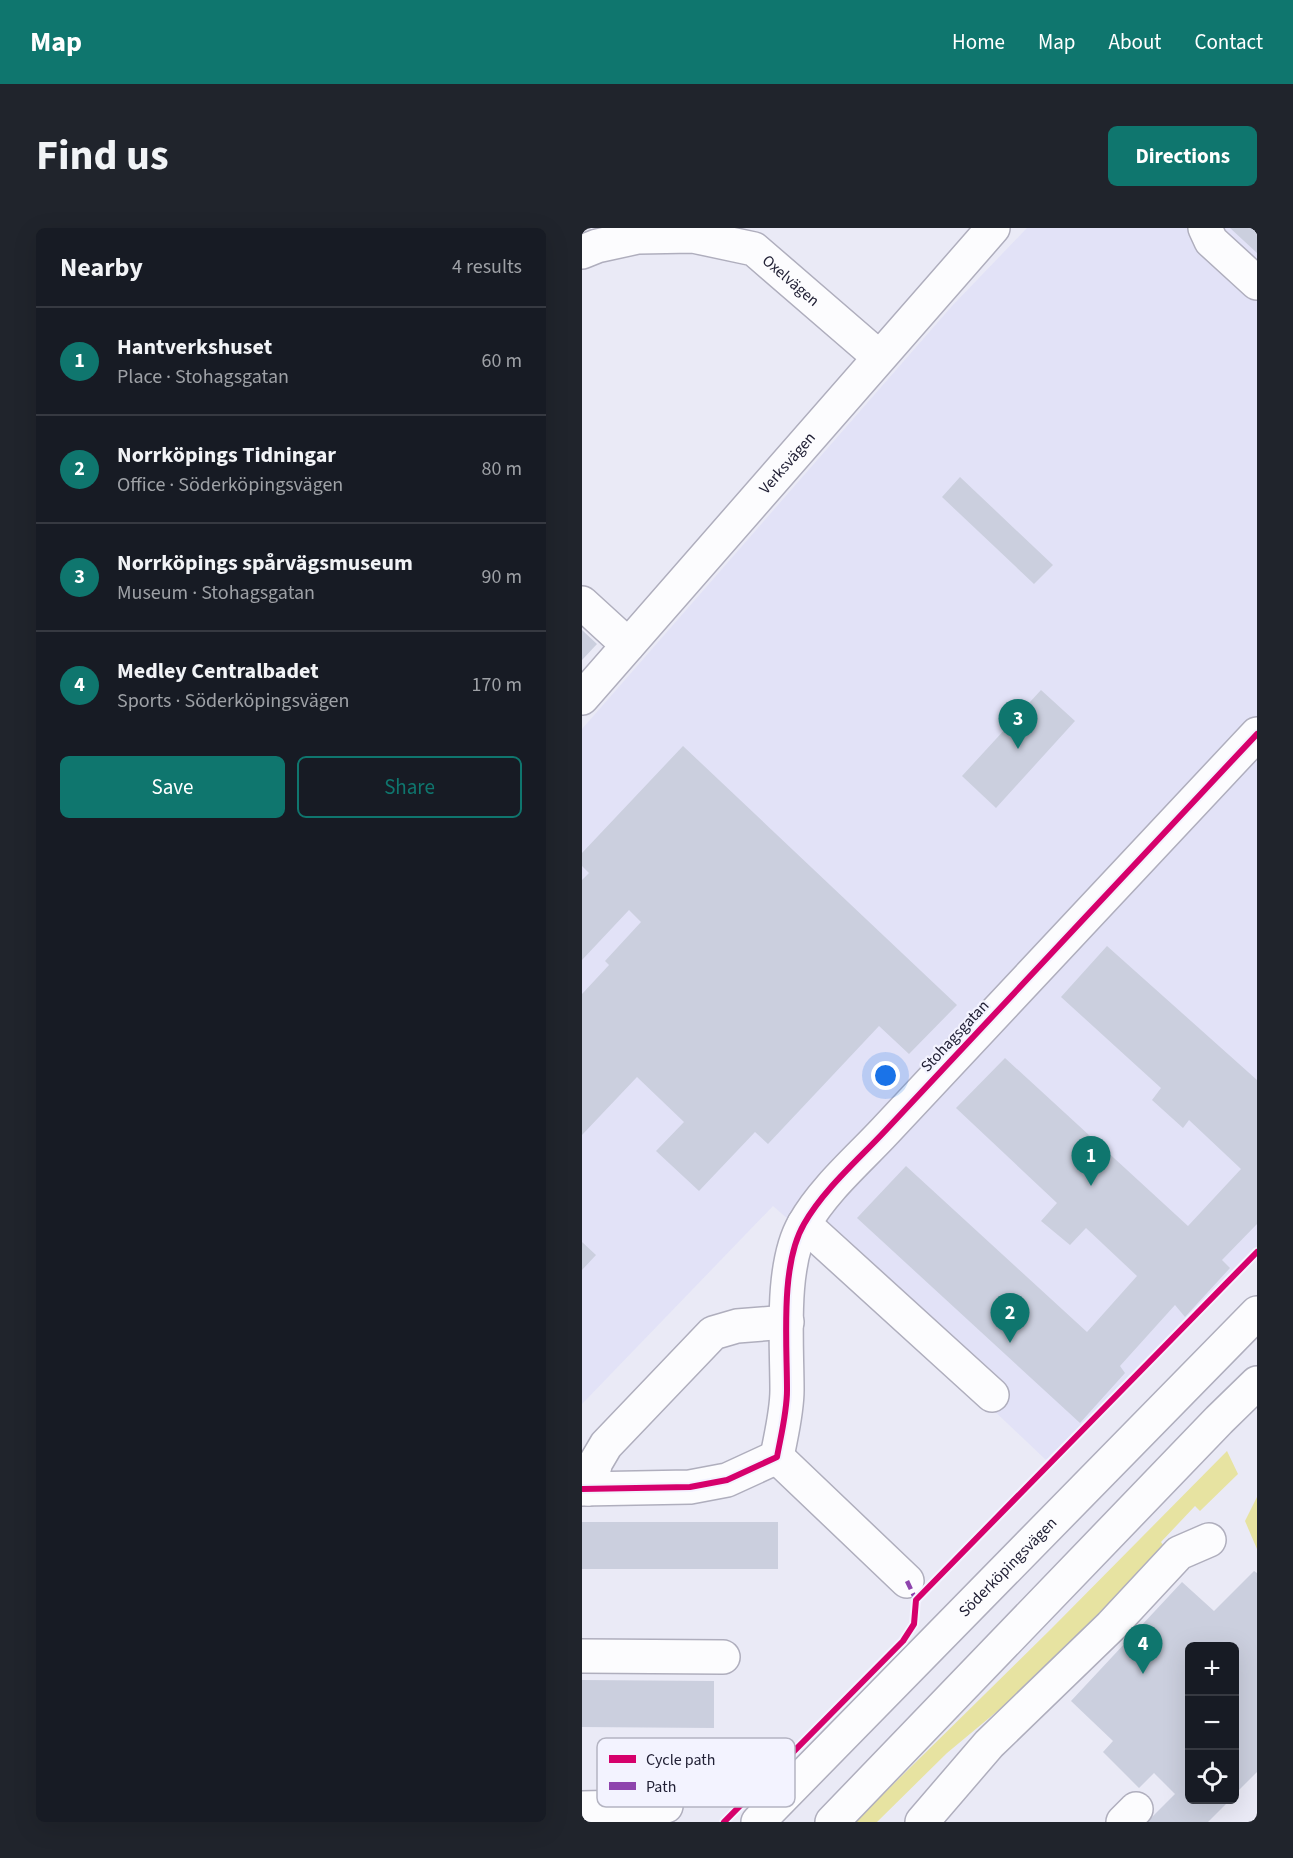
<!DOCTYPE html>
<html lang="en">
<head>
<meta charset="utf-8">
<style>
  body { margin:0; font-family:"Source Sans 3",sans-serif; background:#20242c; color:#f1f3f6 }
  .controls { position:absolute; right:18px; bottom:18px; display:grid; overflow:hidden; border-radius:9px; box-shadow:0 6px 24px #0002 }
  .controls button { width:54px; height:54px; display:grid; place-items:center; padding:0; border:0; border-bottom:2px solid #363941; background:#171b24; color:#f1f3f6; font:30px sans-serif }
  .you { position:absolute; left:304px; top:848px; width:21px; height:21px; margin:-15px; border:4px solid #fff; border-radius:50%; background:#1a73e8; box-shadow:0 0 0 9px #1a73e833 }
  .badge { display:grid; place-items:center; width:39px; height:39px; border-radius:50%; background:#0f766e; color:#fff; font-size:20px; font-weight:700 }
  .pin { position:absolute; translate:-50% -50px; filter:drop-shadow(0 2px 3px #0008) }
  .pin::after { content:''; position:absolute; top:32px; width:21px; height:18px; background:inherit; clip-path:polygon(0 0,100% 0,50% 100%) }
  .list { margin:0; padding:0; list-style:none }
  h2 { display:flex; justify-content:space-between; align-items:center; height:78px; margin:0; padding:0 24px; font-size:26px }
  h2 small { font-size:20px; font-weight:400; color:#9ea1a6 }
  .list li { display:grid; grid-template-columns:39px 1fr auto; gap:18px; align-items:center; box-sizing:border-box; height:108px; padding:0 24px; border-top:2px solid #363941 }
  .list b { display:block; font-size:22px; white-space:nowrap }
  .list p { margin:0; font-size:20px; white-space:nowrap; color:#9ea1a6 }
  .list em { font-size:20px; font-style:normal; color:#9ea1a6 }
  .actions { display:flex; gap:12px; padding:18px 24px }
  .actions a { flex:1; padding:14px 0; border:2px solid #0f766e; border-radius:9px; text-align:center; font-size:21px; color:#0f766e }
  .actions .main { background:#0f766e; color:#fff }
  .icon { flex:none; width:33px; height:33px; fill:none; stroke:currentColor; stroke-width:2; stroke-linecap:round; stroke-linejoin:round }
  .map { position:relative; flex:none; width:675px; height:1594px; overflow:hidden; border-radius:9px }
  header { display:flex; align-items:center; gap:36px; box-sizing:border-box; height:84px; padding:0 30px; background:#0f766e; color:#fff }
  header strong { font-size:28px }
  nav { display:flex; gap:33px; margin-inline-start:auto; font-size:21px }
  .intro { display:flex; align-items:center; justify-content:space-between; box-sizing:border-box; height:144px; padding:0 36px }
  h1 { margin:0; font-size:42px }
  .button { padding:15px 27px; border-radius:9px; background:#0f766e; color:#fff; font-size:21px; font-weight:700 }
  main { display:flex; gap:36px; padding:0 36px }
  aside { flex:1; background:#171b24; border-radius:9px; box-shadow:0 6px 24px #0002 }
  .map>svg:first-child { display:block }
</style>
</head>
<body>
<header>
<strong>Map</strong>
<nav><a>Home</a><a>Map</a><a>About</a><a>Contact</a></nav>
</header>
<div class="intro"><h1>Find us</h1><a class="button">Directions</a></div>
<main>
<aside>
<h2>Nearby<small>4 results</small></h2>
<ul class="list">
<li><span class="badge">1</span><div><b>Hantverkshuset</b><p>Place · Stohagsgatan</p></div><em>60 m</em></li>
<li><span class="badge">2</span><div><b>Norrköpings Tidningar</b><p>Office · Söderköpingsvägen</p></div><em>80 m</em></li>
<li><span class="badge">3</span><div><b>Norrköpings spårvägsmuseum</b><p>Museum · Stohagsgatan</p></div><em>90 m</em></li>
<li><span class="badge">4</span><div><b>Medley Centralbadet</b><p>Sports · Söderköpingsvägen</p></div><em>170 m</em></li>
</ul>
<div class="actions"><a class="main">Save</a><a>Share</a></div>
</aside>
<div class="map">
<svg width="675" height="1594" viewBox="0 0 675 1594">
  <rect width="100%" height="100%" fill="#eaeaf6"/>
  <path fill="#e2e2f7" d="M445 0H675V1021L464 1232 265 1043 191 978 0 1176V501L370 78Z"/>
  <path fill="#e7e3a1" d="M645 1223 656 1246 618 1283 613 1278 579 1314 583 1320 484 1426 365 1525 295 1594H273L470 1400Z
    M675 1269V1321L663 1293Z"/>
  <path fill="#cbcfde" d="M648 0H675V25Z
    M378 249 471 337 452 356 360 269Z
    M0 402 15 416 0 432Z
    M459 462 493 493 414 580 380 548Z
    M101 518 375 777 327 826 297 798 186 916 173 904 117 963 74 923 102 894 55 849 0 907V766L27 737 23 733 59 694 47 682 0 732V652L7 645 0 638V625Z
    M525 718 675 852V996L640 1032 648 1040 603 1089 593 1077 538 1138 543 1145 498 1195 275 990 324 938 505 1104 555 1048 504 1000 488 1017 459 993 475 975 374 880 423 830 606 998 659 941 607 892 601 900 570 872 579 860 479 769Z
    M0 1014 14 1027 0 1042Z
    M0 1294H196V1341H0Z
    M672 1343 675 1345V1544L652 1567V1418H608V1572H648L626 1594H565L593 1566 572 1545 557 1560 521 1524 531 1513 489 1473 600 1354 632 1383Z
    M0 1452 132 1453V1500L0 1499Z"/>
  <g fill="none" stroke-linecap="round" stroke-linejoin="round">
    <defs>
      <g id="minor">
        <path d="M623 0 629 13 675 55"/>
        <path id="s1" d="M0 24 15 18 56 9 111 8 172 21 297 129"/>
        <path d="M0 375 46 417"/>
        <path id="s2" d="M0 470 411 0"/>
        <path d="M222 996 410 1167"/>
        <path d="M195 1229C199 1207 205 1184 205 1162 205 1114 198 1037 222 996 242 961 276 932 303 903L675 506"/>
        <path d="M195 1229 325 1353"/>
        <path d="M0 1261 108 1259 145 1252 195 1229"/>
        <path d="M6 1261 14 1234 24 1217 131 1105 155 1098 205 1094"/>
        <path d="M0 1428 141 1429"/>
        <path d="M0 1580 84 1578"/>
        <path d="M340 1594 407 1516 529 1398 597 1325 627 1312"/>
        <path d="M541 1594 554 1581"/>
      </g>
      <g id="major">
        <path id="s3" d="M176 1594 675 1085"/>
        <path d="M250 1594 637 1192 675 1155"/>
      </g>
    </defs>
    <use href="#minor" stroke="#afaebd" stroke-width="36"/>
    <use href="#major" stroke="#afaebd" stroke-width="36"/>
    <use href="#minor" stroke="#fcfcfe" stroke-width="33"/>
    <use href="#major" stroke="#fcfcfe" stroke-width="33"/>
    <path stroke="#8e44ad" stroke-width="4.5" stroke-dasharray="9 4.5" stroke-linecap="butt" d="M325 1353 334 1372"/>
    <defs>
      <path id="cycleway" d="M0 1261 108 1259 145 1252 195 1229C199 1207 205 1184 205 1162 205 1114 198 1037 222 996 242 961 276 932 303 903L675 506
        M142 1594 321 1413 332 1396 334 1372 675 1024"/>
    </defs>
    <use href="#cycleway" stroke="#f3f3ff" stroke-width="10"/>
    <use href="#cycleway" stroke="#d6006c" stroke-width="6"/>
  </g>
  <g text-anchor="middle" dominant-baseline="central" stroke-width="4.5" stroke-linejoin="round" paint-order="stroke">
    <g font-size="16" fill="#212035" stroke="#f3f3ff">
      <text stroke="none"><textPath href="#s1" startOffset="224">Oxelvägen</textPath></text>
      <text stroke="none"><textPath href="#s2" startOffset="312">Verksvägen</textPath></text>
      <text transform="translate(373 808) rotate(-47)">Stohagsgatan</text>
      <text stroke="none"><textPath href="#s3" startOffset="357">Söderköpingsvägen</textPath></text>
    </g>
  </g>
  <rect x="15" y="1510" width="198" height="69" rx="9" fill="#f3f3ff" stroke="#b4b4c2" stroke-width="1.5"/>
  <rect x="27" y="1527" width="27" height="8" fill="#d6006c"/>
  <rect x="27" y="1554" width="27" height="8" fill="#8e44ad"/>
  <g font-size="16" fill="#212035">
    <text x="64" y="1537">Cycle path</text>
    <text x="64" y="1564">Path</text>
  </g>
</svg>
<div class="controls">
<button>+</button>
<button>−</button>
<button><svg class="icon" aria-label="locate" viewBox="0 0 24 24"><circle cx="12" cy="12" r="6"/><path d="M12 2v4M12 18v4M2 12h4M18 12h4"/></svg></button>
</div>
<div class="you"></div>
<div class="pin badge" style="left:509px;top:958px">1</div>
<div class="pin badge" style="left:428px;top:1115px">2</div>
<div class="pin badge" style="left:436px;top:521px">3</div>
<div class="pin badge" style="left:561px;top:1446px">4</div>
</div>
</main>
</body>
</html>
